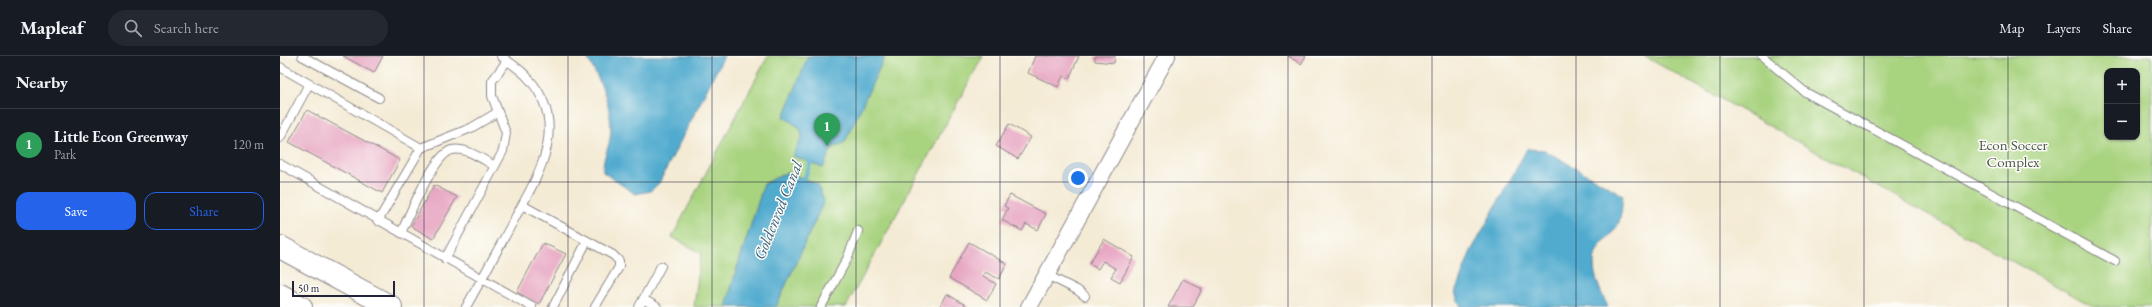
<!DOCTYPE html>
<html lang="en">
<head>
<meta charset="utf-8">
<style>
  body { margin:0; font-family:"EB Garamond",serif; background:#242831; color:#f1f3f6 }
  .controls { position:absolute; right:12px; top:12px; display:grid; overflow:hidden; border-radius:8px; box-shadow:0 1px 3px #0004 }
  .controls button { width:36px; height:36px; display:grid; place-items:center; padding:0; border:0; border-bottom:1px solid #363941; background:#171b24; color:#f1f3f6; font:20px sans-serif }
  .scale { position:absolute; left:12px; bottom:10px; width:103px; box-sizing:border-box; padding-left:4px; border:2px solid #22223b; border-top:0; font-size:11px; line-height:14px; white-space:nowrap; color:#22223b; -webkit-text-stroke:3px #fdfcf7; paint-order:stroke }
  .you { position:absolute; left:798px; top:122px; width:14px; height:14px; margin:-10px; border:3px solid #fff; border-radius:50%; background:#1a73e8; box-shadow:0 0 0 6px #1a73e833 }
  .badge { display:grid; place-items:center; width:26px; height:26px; border-radius:50%; background:#2563eb; color:#fff; font-size:13px; font-weight:700 }
  .pin { position:absolute; translate:-50% -33px; filter:drop-shadow(0 1px 2px #0008) }
  .pin::after { content:''; position:absolute; top:21px; width:14px; height:12px; background:inherit; clip-path:polygon(0 0,100% 0,50% 100%) }
  .list { margin:0; padding:0; list-style:none }
  h2 { display:flex; justify-content:space-between; align-items:center; height:52px; margin:0; padding:0 16px; font-size:17px }
  h2 small { font-size:13px; font-weight:400; color:#9ea1a6 }
  .list li { display:grid; grid-template-columns:26px 1fr auto; gap:12px; align-items:center; box-sizing:border-box; height:72px; padding:0 16px; border-top:1px solid #363941 }
  .list b { display:block; font-size:15px; white-space:nowrap }
  .list p { margin:0; font-size:13px; white-space:nowrap; color:#9ea1a6 }
  .list em { font-size:13px; font-style:normal; color:#9ea1a6 }
  .actions { display:flex; gap:8px; padding:12px 16px }
  .actions a { flex:1; padding:9px 0; border:1px solid #2563eb; border-radius:12px; text-align:center; font-size:14px; color:#2563eb }
  .actions .main { background:#2563eb; color:#fff }
  .icon { flex:none; width:22px; height:22px; fill:none; stroke:currentColor; stroke-width:2; stroke-linecap:round; stroke-linejoin:round }
  .map { position:relative; flex:none; width:1872px; height:251px; overflow:hidden }
  header { display:flex; align-items:center; gap:24px; box-sizing:border-box; height:56px; padding:0 20px; background:#171b24; border-bottom:1px solid #363941 }
  header strong { font-size:19px }
  nav { display:flex; gap:22px; margin-inline-start:auto; font-size:14px }
  .search { width:280px; height:36px; background:#242831; display:flex; align-items:center; gap:10px; box-sizing:border-box; padding:0 14px; border-radius:22px; color:#9ea1a6; font-size:15px }
  main { display:flex }
  aside { flex:1; background:#171b24 }
  .map>svg:first-child { display:block }
</style>
</head>
<body>
<header>
<strong>Mapleaf</strong>
<div class="search"><svg class="icon" aria-label="search" viewBox="0 0 24 24"><circle cx="10" cy="10" r="6"/><path d="M15 15l6 6"/></svg>Search here</div>
<nav><a>Map</a><a>Layers</a><a>Share</a></nav>
</header>
<main>
<aside>
<h2>Nearby<small></small></h2>
<ul class="list">
<li><span class="badge" style="background:#2e9e5b">1</span><div><b>Little Econ Greenway</b><p>Park</p></div><em>120 m</em></li>
</ul>
<div class="actions"><a class="main">Save</a><a>Share</a></div>
</aside>
<div class="map">
<svg width="1872" height="251" viewBox="0 0 1872 251">
  <rect width="100%" height="100%" fill="#fdfcf7"/>
  <filter id="ink" filterUnits="userSpaceOnUse"><feTurbulence type="fractalNoise" baseFrequency=".025" numOctaves="2"/><feDisplacementMap in="SourceGraphic" scale="8" xChannelSelector="R" yChannelSelector="G"/><feConvolveMatrix kernelMatrix="1 2 1 2 8 2 1 2 1" color-interpolation-filters="sRGB"/></filter>
  <filter id="wash" filterUnits="userSpaceOnUse"><feTurbulence type="fractalNoise" baseFrequency=".012" numOctaves="4" result="noise"/><feDisplacementMap in="SourceGraphic" scale="16" xChannelSelector="R" yChannelSelector="G"/><feGaussianBlur stdDeviation="0.9" result="paint"/><feColorMatrix in="noise" values="0 0 0 0 0 0 0 0 0 0 0 0 0 0 0 0 0 1.4 0 .05"/><feComposite in="paint" operator="in"/></filter>
  <g filter="url(#wash)">
    <rect width="100%" height="100%" fill="#f4ebd5"/>
    <path fill="#a8d37f" stroke="#657a5d" fill-rule="evenodd" d="M488 0H703L566 251H414L421 197 392 181Z
      M1364 0H1872V251H1814ZM1827 15H1857V81H1827Z"/>
    <path fill="#51abcf" stroke="#3a6685" d="M306 0H444L379 127 371 135 355 138 323 116C322 104 328 94 330 83 334 53 321 25 306 0Z
      M528 0H605L565 86 552 92 543 112 513 100 522 81 520 72 504 61Z
      M1247 93 1264 94 1343 139C1342 147 1342 158 1339 166 1335 176 1326 182 1320 190 1306 208 1320 234 1328 251H1181L1175 237 1190 197Z
      M507 116 537 128 544 145 496 251H446L456 215 484 128Z"/>
    <g fill="none" stroke-linecap="round" stroke-linejoin="round">
      <path stroke="#51abcf" stroke-width="4" d="M523 126 532 103"/>
    </g>
    <g id="blocks">
      <path fill="#e7a5c2" d="M63 0H103L94 17Z
        M755 0H799L789 23 783 20 778 31 748 17Z
        M815 0H835L834 7 815 5Z
        M1008 0H1026L1021 8Z
        M27 54 120 104 102 137 9 86Z
        M729 68 751 81 738 103 716 90Z
        M154 129 177 141 153 183 131 170Z
        M730 139 766 158 758 174 746 168 742 175 722 164 728 152 724 150Z
        M824 183 854 201 840 226 831 221 836 213 823 205 818 213 809 208Z
        M689 186 727 208 719 223 705 216 703 220 716 228 707 244 669 222Z
        M263 187 286 198 259 248 237 236Z
        M903 223 922 233 913 251H888Z
        M667 238 689 251H660Z"/>
    </g>
  </g>
  <g filter="url(#ink)">
    <use href="#blocks" fill-opacity="0" stroke="#8b8688" stroke-width="1"/>
    <g fill="none" stroke-linecap="round" stroke-linejoin="round">
      <defs>
        <path id="lane" d="M22 0 99 42
          M1482 0 1525 36 1835 205
          M0 11 141 92 98 165
          M0 82 29 28
          M141 92 191 72 218 56
          M0 108 252 251
          M242 149 333 199 339 205V211L315 251
          M121 177C129 160 154 98 172 94 187 91 203 104 215 110
          M165 203 223 95 226 77 212 40V25L227 5
          M767 219 797 234 805 240
          M363 243 377 251
          M186 251C203 221 220 190 236 160 260 117 289 68 249 23 242 14 230 7 221 0
          M273 251 307 185
          M359 251 381 210
          M541 251 567 203 578 175"/>
        <path id="street" d="M749 251 887 0"/>
        <path id="highway" d="M0 191 111 251
          M0 239 21 251"/>
      </defs>
      <use href="#lane" stroke="#8b8688" stroke-width="10"/>
      <use href="#street" stroke="#8b8688" stroke-width="18"/>
      <use href="#highway" stroke="#8b8688" stroke-width="24"/>
      <use href="#lane" stroke="#fff" stroke-width="8"/>
      <use href="#street" stroke="#fff" stroke-width="16"/>
      <use href="#highway" stroke="#fff" stroke-width="22"/>
    </g>
  </g>
  <path fill="none" stroke="#22223b" stroke-width="1" stroke-opacity="0.55" d="M144 0V251M288 0V251M432 0V251M576 0V251M720 0V251M864 0V251M1008 0V251M1152 0V251M1296 0V251M1440 0V251M1584 0V251M1728 0V251M0 126H1872"/>
  <g text-anchor="middle" dominant-baseline="central" stroke-width="3" stroke-linejoin="round" paint-order="stroke">
    <g font-size="15" fill="#4a574f" stroke="#fdfcf7">
      <text x="1733" y="88">Econ Soccer<tspan x="1733" dy="17">Complex</tspan></text>
    </g>
    <g font-size="16" font-style="italic" fill="#37607e" stroke="#fdfcf7">
      <text transform="translate(498 154) rotate(-68)">Goldenrod Canal</text>
    </g>
  </g>
</svg>
<div class="controls">
<button>+</button>
<button>−</button>
</div>
<div class="scale">50 m</div>
<div class="you"></div>
<div class="pin badge" style="left:547px;top:90px;background:#2e9e5b">1</div>
</div>
</main>
</body>
</html>
